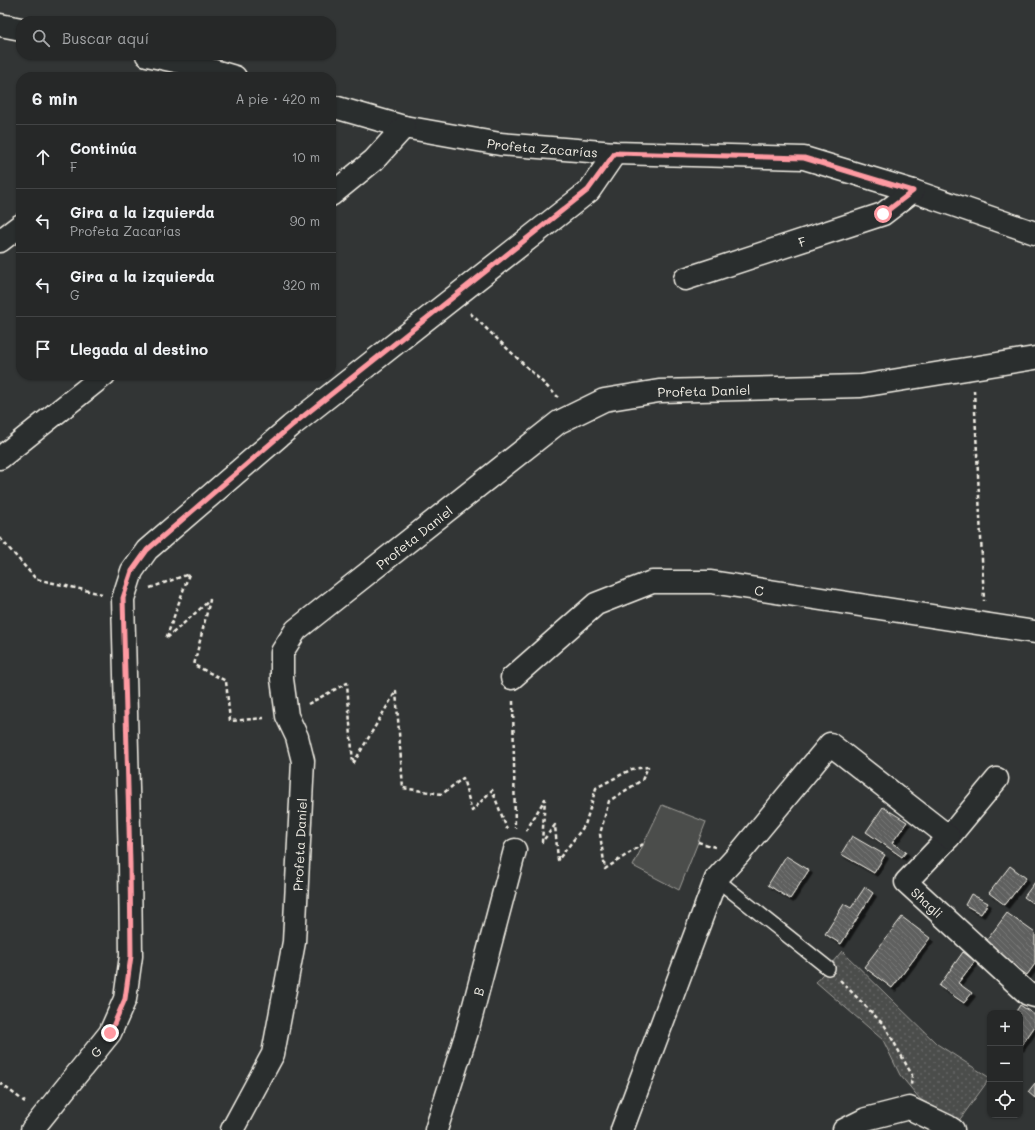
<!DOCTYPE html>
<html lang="es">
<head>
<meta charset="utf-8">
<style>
  body { margin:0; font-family:Mali,sans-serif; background:#2e3030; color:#f1f3f6 }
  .controls { position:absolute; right:12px; bottom:12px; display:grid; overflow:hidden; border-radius:8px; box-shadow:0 1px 3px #0004 }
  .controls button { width:36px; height:36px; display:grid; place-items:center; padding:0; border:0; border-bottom:1px solid #424445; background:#262828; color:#f1f3f6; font:20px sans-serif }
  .stop { position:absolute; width:12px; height:12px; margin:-9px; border:3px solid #ff9aa2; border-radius:50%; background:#fff }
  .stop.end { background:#ff9aa2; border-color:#fff; box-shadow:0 1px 4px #0008 }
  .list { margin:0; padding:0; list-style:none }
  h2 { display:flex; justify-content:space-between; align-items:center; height:52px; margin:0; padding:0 16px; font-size:17px }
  h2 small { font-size:13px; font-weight:400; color:#a4a6a8 }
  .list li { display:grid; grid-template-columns:26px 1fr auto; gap:12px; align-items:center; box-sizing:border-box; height:64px; padding:0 16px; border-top:1px solid #424445 }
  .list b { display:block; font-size:15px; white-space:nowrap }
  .list p { margin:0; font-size:13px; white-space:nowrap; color:#a4a6a8 }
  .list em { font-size:13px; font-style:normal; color:#a4a6a8 }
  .icon { flex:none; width:22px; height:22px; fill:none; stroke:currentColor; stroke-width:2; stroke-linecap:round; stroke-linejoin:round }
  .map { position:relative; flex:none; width:1035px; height:1130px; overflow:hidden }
  .search { position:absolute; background:#262828; box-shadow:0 1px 3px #0004; left:16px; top:16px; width:320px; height:44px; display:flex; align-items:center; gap:10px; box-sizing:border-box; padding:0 14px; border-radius:16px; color:#a4a6a8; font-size:15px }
  .panel { position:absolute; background:#262828; box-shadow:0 1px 3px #0004; left:16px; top:72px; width:320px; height:308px; border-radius:16px }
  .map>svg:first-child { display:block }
</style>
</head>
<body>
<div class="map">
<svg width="1035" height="1130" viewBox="0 0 1035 1130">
  <defs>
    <pattern id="green-dots" width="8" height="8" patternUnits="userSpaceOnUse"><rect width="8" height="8" fill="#4b4d4c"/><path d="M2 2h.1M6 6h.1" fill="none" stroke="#666766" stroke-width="1.8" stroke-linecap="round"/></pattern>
    <pattern id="building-back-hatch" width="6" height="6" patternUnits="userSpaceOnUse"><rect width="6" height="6" fill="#5f605f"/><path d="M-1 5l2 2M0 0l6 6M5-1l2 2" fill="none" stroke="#777776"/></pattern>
    <filter id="shadow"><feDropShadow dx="3.5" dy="3.5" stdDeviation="0" flood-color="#0009"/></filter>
  </defs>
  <rect width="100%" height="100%" fill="#323535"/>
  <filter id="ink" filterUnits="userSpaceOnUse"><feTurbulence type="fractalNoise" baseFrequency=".025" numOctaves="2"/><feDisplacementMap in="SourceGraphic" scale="8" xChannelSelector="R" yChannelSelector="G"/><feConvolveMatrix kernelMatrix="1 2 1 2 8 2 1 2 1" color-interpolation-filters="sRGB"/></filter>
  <g filter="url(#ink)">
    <path fill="url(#green-dots)" stroke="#a09f9a" d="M842 951 937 1044 990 1078 958 1122 920 1099 900 1075 883 1040 816 982Z"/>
    <path fill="#4b4d4c" stroke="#a09f9a" d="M662 805 706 822 679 890 633 866Z"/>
    <path fill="url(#building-back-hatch)" stroke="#f4f1e8" filter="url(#shadow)" d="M883 807 907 822 892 843 906 852 902 857 866 832Z
      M852 836 885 855 874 873 841 854Z
      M786 856 809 870 790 899 768 885Z
      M1010 866 1026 878 1005 905 989 893Z
      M1035 882V905L1024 897Z
      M865 887 873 893 841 944 825 934 844 904 851 908Z
      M971 894 988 903 981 914 965 905Z
      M1007 913 1035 933V964L1027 975 984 944Z
      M902 917 930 938 892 988 864 967Z
      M963 952 975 961 958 983 972 993 964 1003 939 986Z
      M1020 1005 1035 1015V1026L1020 1048V1013H1015Z
      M1035 1083V1098L1028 1092Z"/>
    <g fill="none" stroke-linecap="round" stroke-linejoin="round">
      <defs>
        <path id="lane" d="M716 879 828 968"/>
        <g id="street">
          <path d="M0 25 21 29"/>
          <path d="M147 55 194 65 235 77"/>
          <path id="s1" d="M331 106 404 127 500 144 615 153 804 158 913 191 1035 233"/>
          <path d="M331 195 374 160 404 127"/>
          <path d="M0 241 21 225"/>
          <path id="s2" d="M685 279 883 214 913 191"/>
          <path d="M0 458 104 375"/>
          <path id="s3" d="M512 678 596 604 652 582H711L1035 632"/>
          <path id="s4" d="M997 779 949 837 906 882 1028 994 1035 996"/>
          <path id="s5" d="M32 1130 110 1033 125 999 131 956 130 864 123 599 132 571 147 550 291 426 589 191 615 153"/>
          <path id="s6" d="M232 1130 273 1054 294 942 303 761 297 737 287 716 282 679V652L296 630 559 422 604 400 659 391 861 386 1035 358"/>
          <path id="s7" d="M436 1130 467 1032 515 850"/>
          <path d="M622 1130 716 879 739 854 830 744 949 837"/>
          <path d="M844 1130 866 1119 909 1108 947 1126 953 1130"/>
        </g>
      </defs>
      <use href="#lane" stroke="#f4f1e8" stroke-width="16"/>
      <use href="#street" stroke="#f4f1e8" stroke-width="25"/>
      <path stroke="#f4f1e8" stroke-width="2.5" stroke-dasharray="4 3" stroke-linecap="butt" d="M470 313 558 397
        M974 390 984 601
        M0 538 36 579 102 594
        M150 588 189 574 166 639 210 600 194 665 226 681 230 721 264 718
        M513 701 515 828
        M308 704 347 683 353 764 396 691 403 788 442 794 463 778 472 811 492 790 507 829
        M526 831 545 799 542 842 555 825 558 860 585 825 596 788 632 769 648 767 642 780 609 801 600 834 605 869 643 844
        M698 842 715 847
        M840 980 885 1026 912 1075 911 1085
        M0 1083 25 1102"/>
      <use href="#lane" stroke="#2a2d2e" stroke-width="13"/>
      <use href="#street" stroke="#2a2d2e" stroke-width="22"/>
    </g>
  </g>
  <g fill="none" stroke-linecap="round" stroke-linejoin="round" filter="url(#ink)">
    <path stroke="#ff9aa2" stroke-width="5" d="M110 1033 125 999 131 956 130 864 123 598 132 571 147 550 291 426 588 190 615 153 804 158 913 191 883 214"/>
  </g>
  <g text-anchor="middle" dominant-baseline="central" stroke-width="4" stroke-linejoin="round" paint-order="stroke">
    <g font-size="13" fill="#f4f1e8" stroke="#2a2d2e">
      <text stroke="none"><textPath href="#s1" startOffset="216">Profeta Zacarías</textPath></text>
      <text stroke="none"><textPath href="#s2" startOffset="123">F</textPath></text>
      <text stroke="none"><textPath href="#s6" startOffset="1006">Profeta Daniel</textPath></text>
      <text stroke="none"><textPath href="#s6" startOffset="670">Profeta Daniel</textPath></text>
      <text stroke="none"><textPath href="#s3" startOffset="280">C</textPath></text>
      <text stroke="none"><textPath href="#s6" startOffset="298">Profeta Daniel</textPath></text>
      <text stroke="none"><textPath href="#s4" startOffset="167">Shagli</textPath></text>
      <text stroke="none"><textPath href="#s7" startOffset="145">B</textPath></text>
      <text stroke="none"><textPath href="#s5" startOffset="101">G</textPath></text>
    </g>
  </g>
</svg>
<div class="controls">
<button>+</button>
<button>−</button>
<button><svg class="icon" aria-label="locate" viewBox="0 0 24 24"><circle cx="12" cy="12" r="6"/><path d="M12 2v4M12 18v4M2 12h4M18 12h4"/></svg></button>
</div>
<div class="stop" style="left:883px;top:214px"></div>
<div class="stop end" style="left:110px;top:1033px"></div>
<div class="search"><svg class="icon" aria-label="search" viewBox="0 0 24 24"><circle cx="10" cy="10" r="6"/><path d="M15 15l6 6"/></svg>Buscar aquí</div>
<section class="panel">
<h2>6 min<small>A pie · 420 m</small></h2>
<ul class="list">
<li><svg class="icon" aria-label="ahead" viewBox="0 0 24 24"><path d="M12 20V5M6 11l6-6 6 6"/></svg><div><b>Continúa</b><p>F</p></div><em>10 m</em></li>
<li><svg class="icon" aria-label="left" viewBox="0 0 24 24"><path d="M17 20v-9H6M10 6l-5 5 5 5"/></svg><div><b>Gira a la izquierda</b><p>Profeta Zacarías</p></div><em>90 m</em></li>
<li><svg class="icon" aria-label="left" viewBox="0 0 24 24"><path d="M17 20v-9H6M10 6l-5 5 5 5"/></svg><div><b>Gira a la izquierda</b><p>G</p></div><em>320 m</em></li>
<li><svg class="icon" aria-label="arrive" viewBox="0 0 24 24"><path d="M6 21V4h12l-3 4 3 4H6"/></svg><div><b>Llegada al destino</b></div></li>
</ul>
</section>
</div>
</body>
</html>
